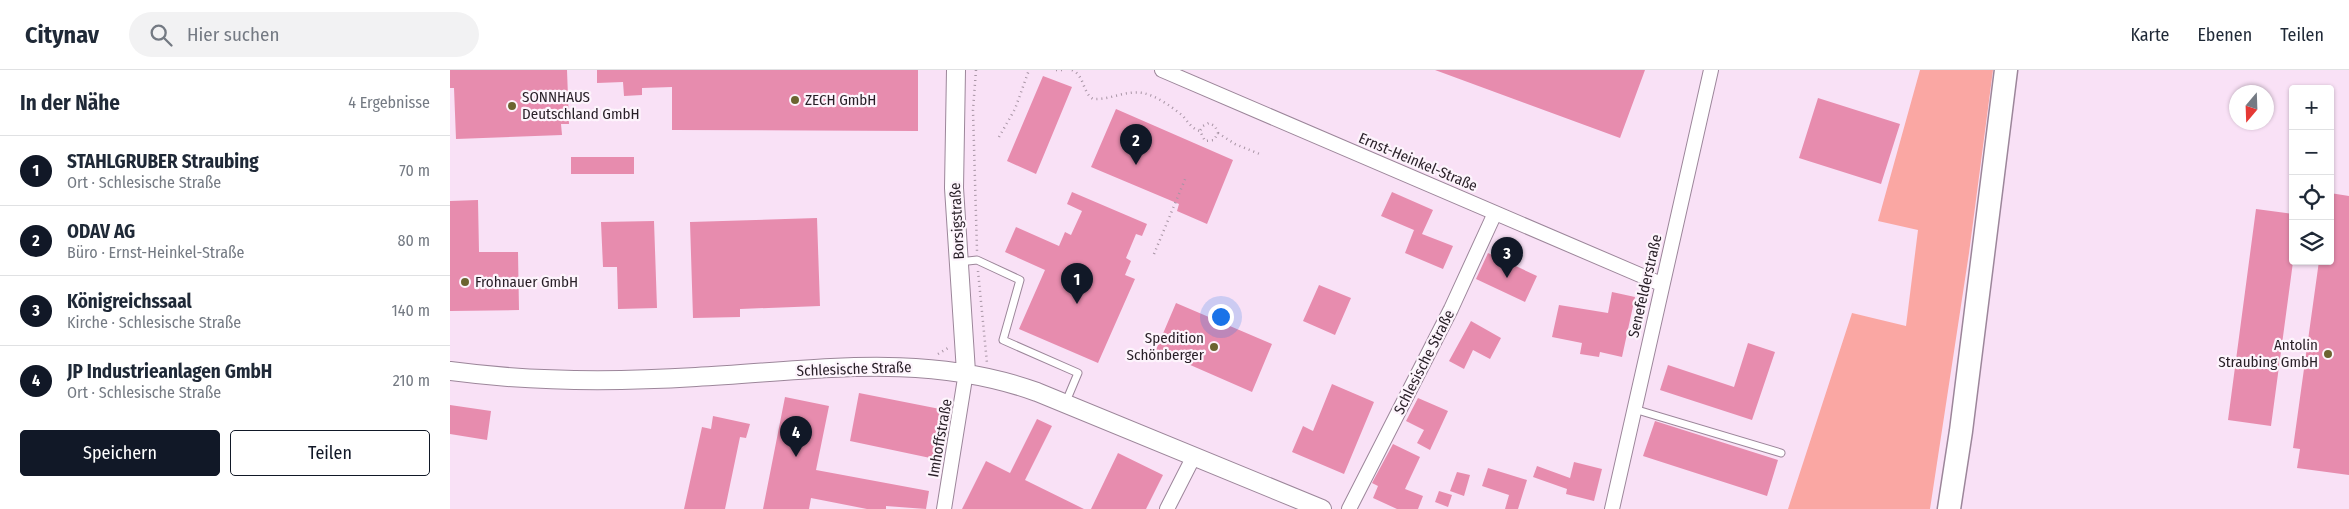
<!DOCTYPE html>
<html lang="de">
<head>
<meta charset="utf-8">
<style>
  body { margin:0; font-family:"Fira Sans Condensed",sans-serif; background:#f2f2f3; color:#1f2937 }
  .controls { position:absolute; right:15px; top:15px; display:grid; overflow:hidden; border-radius:5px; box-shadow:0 1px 4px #0004 }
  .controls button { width:45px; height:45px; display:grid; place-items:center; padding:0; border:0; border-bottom:1px solid #e0e1e3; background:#fff; color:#1f2937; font:25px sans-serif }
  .compass { position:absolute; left:1779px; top:15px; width:45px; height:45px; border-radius:50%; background:#fff; box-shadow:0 1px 4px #0004; rotate:199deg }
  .you { position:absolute; left:770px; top:246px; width:18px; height:18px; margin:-12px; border:4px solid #fff; border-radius:50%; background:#1a73e8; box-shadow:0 0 0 8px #1a73e833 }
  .badge { display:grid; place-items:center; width:32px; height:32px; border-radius:50%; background:#111827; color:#fff; font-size:16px; font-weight:700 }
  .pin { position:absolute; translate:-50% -41px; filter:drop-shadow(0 1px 2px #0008) }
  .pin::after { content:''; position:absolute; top:26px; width:18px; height:15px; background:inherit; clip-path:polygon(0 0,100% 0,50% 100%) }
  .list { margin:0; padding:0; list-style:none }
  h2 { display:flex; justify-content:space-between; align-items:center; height:65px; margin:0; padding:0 20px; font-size:21px }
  h2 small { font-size:16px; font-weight:400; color:#747a83 }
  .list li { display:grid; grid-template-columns:32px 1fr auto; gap:15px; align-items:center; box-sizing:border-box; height:70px; padding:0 20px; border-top:1px solid #e0e1e3 }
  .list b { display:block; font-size:19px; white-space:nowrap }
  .list p { margin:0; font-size:16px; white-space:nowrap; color:#747a83 }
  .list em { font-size:16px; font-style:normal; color:#747a83 }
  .actions { display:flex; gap:10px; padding:15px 20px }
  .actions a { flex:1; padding:11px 0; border:1px solid #111827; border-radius:5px; text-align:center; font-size:18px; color:#111827 }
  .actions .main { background:#111827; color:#fff }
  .icon { flex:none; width:28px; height:28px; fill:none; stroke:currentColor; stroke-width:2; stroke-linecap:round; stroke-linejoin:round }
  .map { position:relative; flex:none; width:1899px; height:439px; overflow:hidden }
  header { display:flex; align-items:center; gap:30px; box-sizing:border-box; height:70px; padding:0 25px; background:#fff; border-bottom:1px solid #e0e1e3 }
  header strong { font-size:24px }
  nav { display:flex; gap:28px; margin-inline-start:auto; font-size:18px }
  .search { width:350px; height:45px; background:#f2f2f3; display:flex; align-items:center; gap:12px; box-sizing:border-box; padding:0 18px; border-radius:28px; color:#747a83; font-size:19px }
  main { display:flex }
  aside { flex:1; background:#fff }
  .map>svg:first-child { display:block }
</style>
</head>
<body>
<header>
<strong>Citynav</strong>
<div class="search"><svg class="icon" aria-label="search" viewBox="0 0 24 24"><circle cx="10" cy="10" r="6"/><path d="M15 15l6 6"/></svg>Hier suchen</div>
<nav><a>Karte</a><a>Ebenen</a><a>Teilen</a></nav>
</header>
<main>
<aside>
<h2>In der Nähe<small>4 Ergebnisse</small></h2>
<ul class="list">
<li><span class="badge">1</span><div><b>STAHLGRUBER Straubing</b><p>Ort · Schlesische Straße</p></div><em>70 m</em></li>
<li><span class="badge">2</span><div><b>ODAV AG</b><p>Büro · Ernst-Heinkel-Straße</p></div><em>80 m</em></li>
<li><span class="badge">3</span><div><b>Königreichssaal</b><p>Kirche · Schlesische Straße</p></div><em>140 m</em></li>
<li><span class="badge">4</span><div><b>JP Industrieanlagen GmbH</b><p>Ort · Schlesische Straße</p></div><em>210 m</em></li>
</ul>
<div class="actions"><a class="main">Speichern</a><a>Teilen</a></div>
</aside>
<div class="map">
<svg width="1899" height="439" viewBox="0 0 1899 439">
  <rect width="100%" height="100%" fill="#f9e1f6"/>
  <path fill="#faa7a3" d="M1470 0H1543L1519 183 1480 439H1338L1402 243 1456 256 1468 160 1428 151Z"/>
  <path fill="#e78cae" d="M0 0H117L119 54H111L112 65 6 69 4 18H0Z
    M147 0H468V61L222 60V17L192 18V25L174 26 173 12 147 13Z
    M985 0H1195L1170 68Z
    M593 6 622 17 586 104 557 91Z
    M1368 28 1450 54 1431 114 1349 88Z
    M666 39 783 90 757 154 727 141 729 134 641 97Z
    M121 87H184V104H121Z
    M622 122 697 154 692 166 686 164 676 188 681 191 675 205 685 209 648 293 569 259 595 200 555 182 566 157 609 176 615 162 621 165 632 141 617 134Z
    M942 122 983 140 972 164 1003 176 993 199 955 183 964 160 971 163 931 146Z
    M1880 123 1899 126V405L1847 398 1850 379 1843 378 1869 191H1880Z
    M28 130 29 182H68L69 240 0 241V131Z
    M1806 139 1843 144V192L1821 356 1778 350Z
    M367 148 370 236 290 239V247L243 248 240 152Z
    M204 151 207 238 168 239 167 197H153L151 152Z
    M1038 183 1087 206 1075 232 1026 209Z
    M869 215 901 228 885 265 853 251Z
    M1162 222 1185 227 1172 287 1150 282 1149 287 1130 284 1132 273 1102 267 1109 235 1158 243Z
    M726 233 822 274 802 322 706 280Z
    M1021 251 1051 268 1040 289 1023 280 1014 299 999 291Z
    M1298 273 1325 282 1302 350 1210 320 1218 295 1284 317Z
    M882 314 924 332 894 404 842 382 853 356 863 361Z
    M409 323 495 340 485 389 400 371Z
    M335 327 379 336 366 400 479 421 476 439 436 436V439H417L361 428 359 439H313Z
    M968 328 998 341 980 380 967 373 974 360 956 351Z
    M0 335 41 341 37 370 0 364Z
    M263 346 300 354 296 368 290 367 275 439H234L252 357 261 359Z
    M587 349 602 356 575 410 634 439H512L536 391 560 403Z
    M1205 351 1328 390 1317 426 1193 386Z
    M943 374 970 387 955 419 973 426 968 439H947L923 428 928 416 922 413Z
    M668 383 713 405 696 439H641Z
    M1124 392 1152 399 1144 431 1116 424 1117 419 1083 407 1087 396 1120 408Z
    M1038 398 1077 410 1068 439H1055L1059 425 1032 416Z
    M1007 402 1020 405 1014 426 1000 421Z
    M989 421 1002 425 998 437 985 432Z"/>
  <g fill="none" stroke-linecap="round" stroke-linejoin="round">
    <defs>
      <path id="service" d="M509 192 527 190 570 210 553 270 628 303 615 334
        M1184 339 1331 383"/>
      <path id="minor" d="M712 0 1211 214
        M494 439 516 302
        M717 439 744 386
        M899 439 1001 239 1045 143
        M1162 439 1261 0"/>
      <path id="tertiary" d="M506 0 504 118 516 302
        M0 301C81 312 164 312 246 307 362 301 474 281 587 322L872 439"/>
      <path id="trunk" d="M1499 439 1511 361 1556 0"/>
    </defs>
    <use href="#service" stroke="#9c869a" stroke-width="9"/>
    <use href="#minor" stroke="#9c869a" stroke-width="16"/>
    <use href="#tertiary" stroke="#9c869a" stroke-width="20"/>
    <use href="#trunk" stroke="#9c869a" stroke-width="25"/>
    <path stroke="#a895a5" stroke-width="2.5" stroke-dasharray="1 4" stroke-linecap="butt" d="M526 0 523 40 527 181
      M606 0H615
      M622 0C635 6 632 22 643 29 660 30 676 20 693 23 707 26 722 37 733 46 738 52 742 59 750 61L755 71 764 70 768 63 765 56 759 53 753 56 750 61
      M768 63 785 74 812 85
      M549 67 565 39 579 0
      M704 184 736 107
      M528 201 537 293
      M488 284 498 278"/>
    <use href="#service" stroke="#fff" stroke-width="7"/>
    <use href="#minor" stroke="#fff" stroke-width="14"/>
    <use href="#tertiary" stroke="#fff" stroke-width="18"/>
    <use href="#trunk" stroke="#fff" stroke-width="22"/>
  </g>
  <g fill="#6b6430" stroke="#fdf4fc" stroke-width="2">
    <circle cx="345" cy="30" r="5"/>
    <circle cx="62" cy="36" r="5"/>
    <circle cx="15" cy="212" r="5"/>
    <circle cx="764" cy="277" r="5"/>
    <circle cx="1878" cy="284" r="5"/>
  </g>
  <g text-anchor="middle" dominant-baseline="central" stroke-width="4.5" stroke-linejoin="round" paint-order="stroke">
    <g font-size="15" fill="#281f27" stroke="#fdf4fc" text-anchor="start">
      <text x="72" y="27">SONNHAUS<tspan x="72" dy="17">Deutschland GmbH</tspan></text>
      <text x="355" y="30">ZECH GmbH</text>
      <text x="25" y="212">Frohnauer GmbH</text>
      <text x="754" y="268" text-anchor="end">Spedition<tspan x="754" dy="17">Schönberger</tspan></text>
      <text x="1868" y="275" text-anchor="end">Antolin<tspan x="1868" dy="17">Straubing GmbH</tspan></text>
    </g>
    <g font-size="15" fill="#281f27" stroke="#fdf4fc">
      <text transform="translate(968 92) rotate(23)">Ernst-Heinkel-Straße</text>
      <text transform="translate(507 151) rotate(-93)">Borsigstraße</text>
      <text transform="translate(1195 216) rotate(-77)">Senefelderstraße</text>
      <text transform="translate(974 292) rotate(-63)">Schlesische Straße</text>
      <text transform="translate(404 299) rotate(-2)">Schlesische Straße</text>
      <text transform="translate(490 368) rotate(-80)">Imhoffstraße</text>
    </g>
  </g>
</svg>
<div class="controls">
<button>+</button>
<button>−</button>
<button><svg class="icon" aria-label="locate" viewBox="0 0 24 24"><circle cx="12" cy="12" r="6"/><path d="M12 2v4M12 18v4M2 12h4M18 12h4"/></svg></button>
<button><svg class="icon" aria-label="layers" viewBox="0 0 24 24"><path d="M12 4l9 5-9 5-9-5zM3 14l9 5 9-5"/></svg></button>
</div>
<svg class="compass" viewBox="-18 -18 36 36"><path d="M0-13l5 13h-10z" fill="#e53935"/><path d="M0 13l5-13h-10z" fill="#747a83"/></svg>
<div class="you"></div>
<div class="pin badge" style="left:627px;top:234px">1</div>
<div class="pin badge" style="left:686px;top:95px">2</div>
<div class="pin badge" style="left:1057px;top:208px">3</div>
<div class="pin badge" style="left:346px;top:387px">4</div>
</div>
</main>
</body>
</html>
